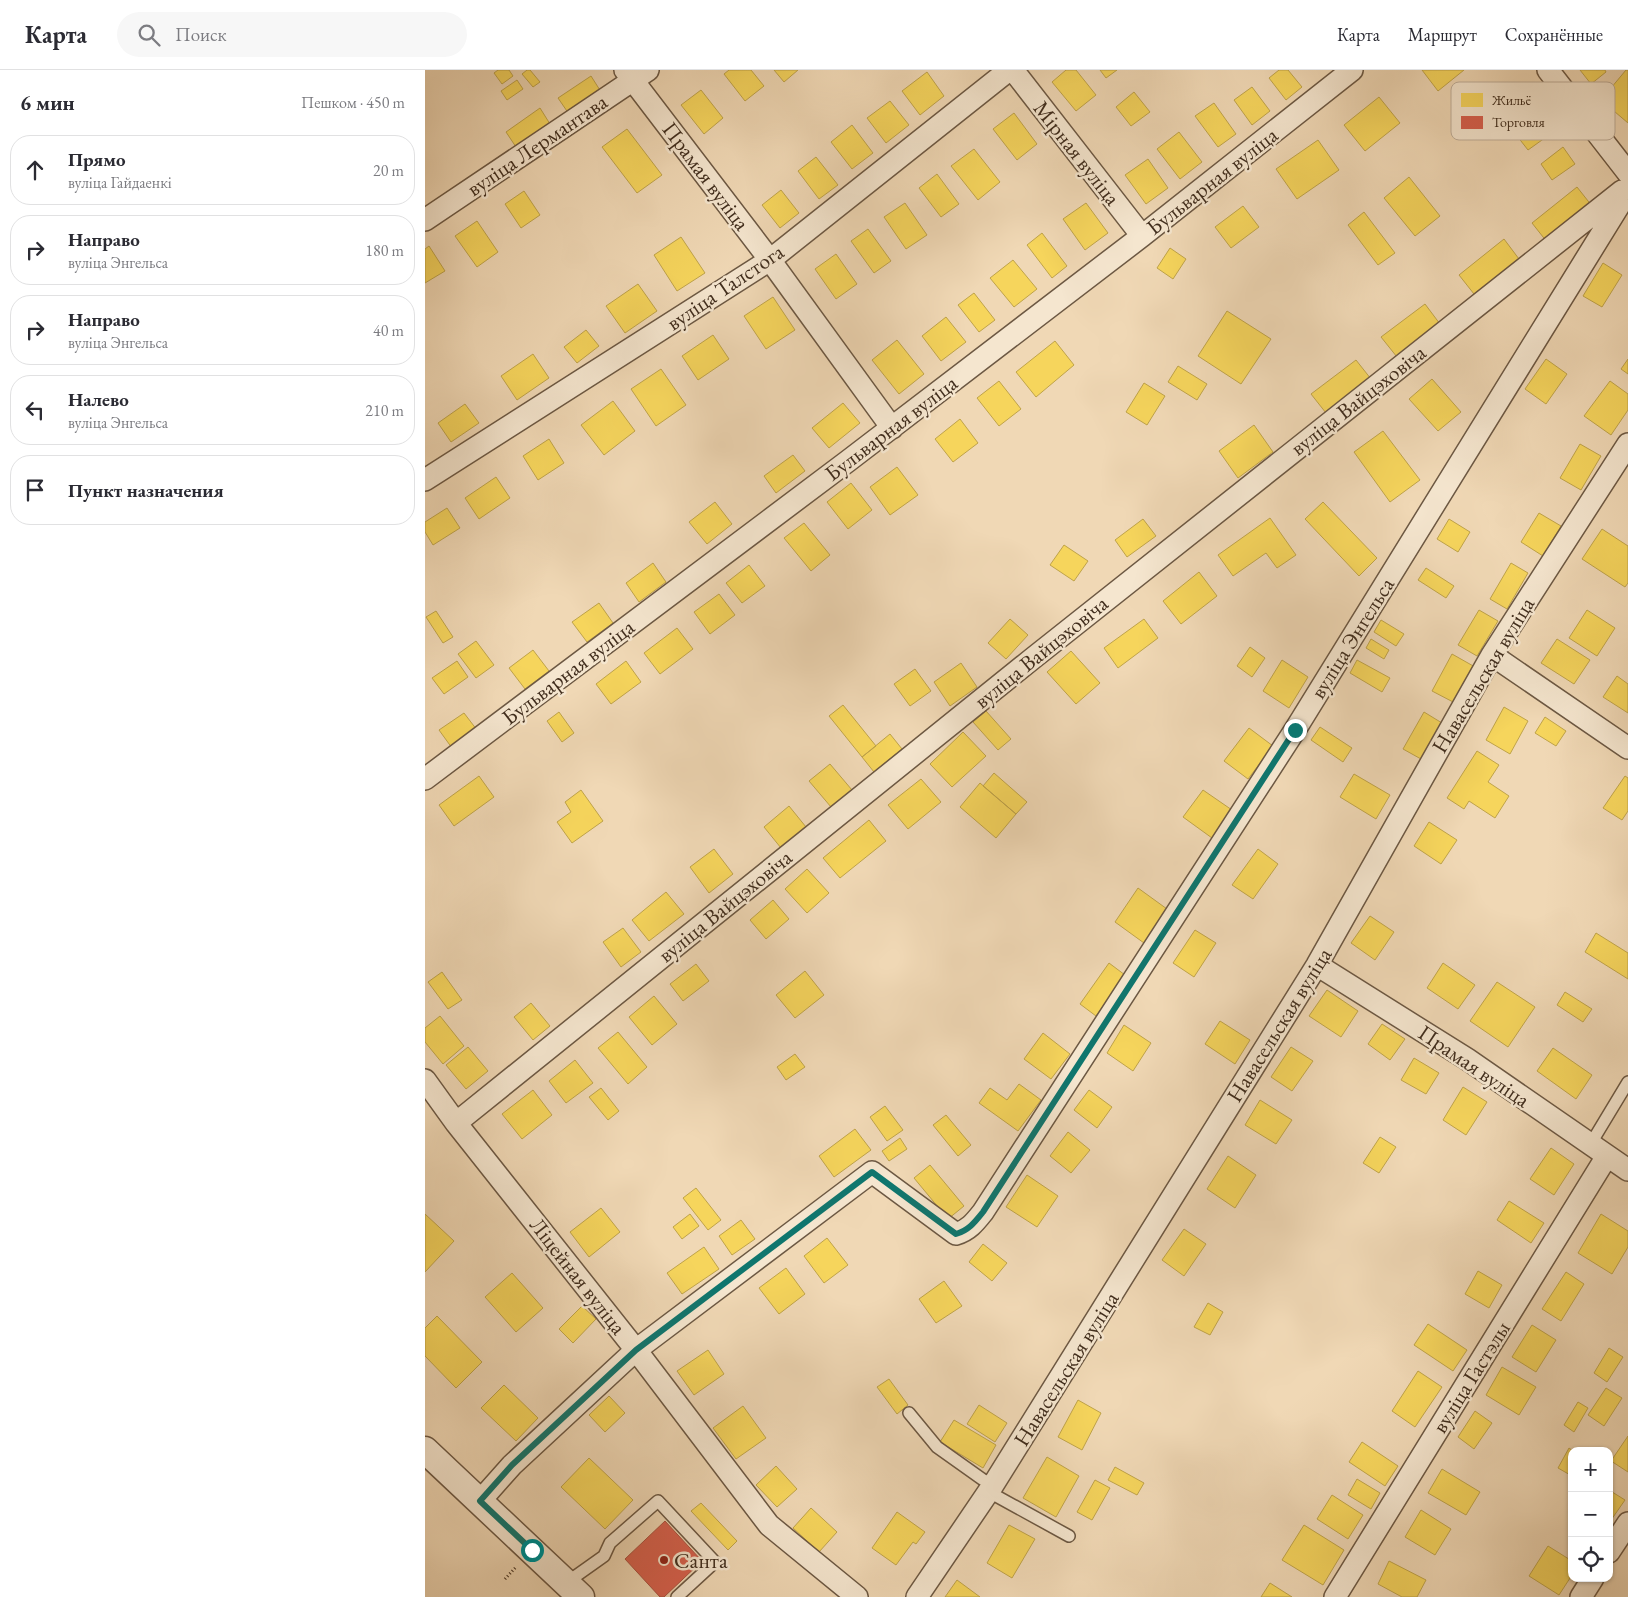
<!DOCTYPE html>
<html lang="ru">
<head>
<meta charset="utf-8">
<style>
  body { margin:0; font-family:"EB Garamond",serif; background:#f7f7f7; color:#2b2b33 }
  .controls { position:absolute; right:15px; bottom:15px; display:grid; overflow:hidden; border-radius:10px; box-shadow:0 1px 4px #0004 }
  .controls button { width:45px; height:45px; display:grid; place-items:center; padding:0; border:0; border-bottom:1px solid #e1e1e2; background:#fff; color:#2b2b33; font:25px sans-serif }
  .stop { position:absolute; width:15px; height:15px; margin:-11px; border:4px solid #0f766e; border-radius:50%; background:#fff }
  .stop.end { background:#0f766e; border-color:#fff; box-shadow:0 1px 5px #0008 }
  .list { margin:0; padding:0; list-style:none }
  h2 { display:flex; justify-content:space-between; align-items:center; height:65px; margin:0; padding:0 20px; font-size:21px }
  h2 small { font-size:16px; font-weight:400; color:#7c7c81 }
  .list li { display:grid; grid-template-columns:32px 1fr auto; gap:15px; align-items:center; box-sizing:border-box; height:70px; margin:0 10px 10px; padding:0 10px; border:1px solid #e1e1e2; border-radius:20px }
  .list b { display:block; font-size:19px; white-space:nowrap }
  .list p { margin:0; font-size:16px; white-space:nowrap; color:#7c7c81 }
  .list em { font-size:16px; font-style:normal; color:#7c7c81 }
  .icon { flex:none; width:28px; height:28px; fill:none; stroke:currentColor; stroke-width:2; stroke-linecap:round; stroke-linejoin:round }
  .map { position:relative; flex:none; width:1203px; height:1527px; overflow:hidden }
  header { display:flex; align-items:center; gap:30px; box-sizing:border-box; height:70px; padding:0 25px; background:#fff; border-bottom:1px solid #e1e1e2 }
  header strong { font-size:24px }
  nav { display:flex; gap:28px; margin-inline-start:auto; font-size:18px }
  .search { width:350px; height:45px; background:#f7f7f7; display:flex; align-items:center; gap:12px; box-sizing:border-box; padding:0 18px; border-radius:28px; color:#7c7c81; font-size:19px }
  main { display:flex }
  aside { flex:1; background:#fff }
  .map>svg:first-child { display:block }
</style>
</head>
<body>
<header>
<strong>Карта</strong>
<div class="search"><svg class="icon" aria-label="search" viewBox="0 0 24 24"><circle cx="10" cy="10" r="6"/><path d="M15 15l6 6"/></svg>Поиск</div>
<nav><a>Карта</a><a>Маршрут</a><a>Сохранённые</a></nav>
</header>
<main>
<aside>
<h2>6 мин<small>Пешком · 450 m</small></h2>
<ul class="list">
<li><svg class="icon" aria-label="ahead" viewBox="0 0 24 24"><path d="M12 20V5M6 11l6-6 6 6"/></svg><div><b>Прямо</b><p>вуліца Гайдаенкі</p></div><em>20 m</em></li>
<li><svg class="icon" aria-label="right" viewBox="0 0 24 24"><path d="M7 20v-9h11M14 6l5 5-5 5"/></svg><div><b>Направо</b><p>вуліца Энгельса</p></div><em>180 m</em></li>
<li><svg class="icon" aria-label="right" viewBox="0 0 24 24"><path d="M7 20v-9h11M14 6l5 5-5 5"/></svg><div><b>Направо</b><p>вуліца Энгельса</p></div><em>40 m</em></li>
<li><svg class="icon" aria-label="left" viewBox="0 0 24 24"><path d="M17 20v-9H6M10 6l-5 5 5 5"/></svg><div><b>Налево</b><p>вуліца Энгельса</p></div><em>210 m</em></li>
<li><svg class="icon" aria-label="arrive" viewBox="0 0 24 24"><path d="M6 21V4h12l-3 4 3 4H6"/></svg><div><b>Пункт назначения</b></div></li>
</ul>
</aside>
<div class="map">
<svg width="1203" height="1527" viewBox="0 0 1203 1527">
  <rect width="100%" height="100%" fill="#f0d8b5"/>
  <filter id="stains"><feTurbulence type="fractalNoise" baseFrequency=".004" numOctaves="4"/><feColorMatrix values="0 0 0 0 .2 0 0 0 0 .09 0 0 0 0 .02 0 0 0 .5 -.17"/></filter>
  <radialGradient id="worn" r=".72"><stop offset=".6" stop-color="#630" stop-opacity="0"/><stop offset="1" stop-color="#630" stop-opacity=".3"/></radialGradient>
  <path fill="#f6d55c" stroke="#bfa349" d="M73 0H84L88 6 77 14 69 3Z
    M102 0H105L115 12 108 17 97 4Z
    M304 0H326L339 16 320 31 299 4Z
    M349 0H373L359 12Z
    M641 0H651L671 25 651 41 627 12Z
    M675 0H692L681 8Z
    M854 0H863L877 17 861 30 844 8Z
    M997 0H1039L1013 21Z
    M1155 0H1180L1181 2 1166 14Z
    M1201 0H1203V53L1176 30Z
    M502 2 519 26 495 45 477 21Z
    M166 6 178 25 146 47 133 28Z
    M92 10 98 19 82 30 76 21Z
    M827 17 845 41 827 55 809 30Z
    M1088 18 1124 65 1103 80 1067 34Z
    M276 20 298 48 279 64 256 35Z
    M709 22 725 42 706 56 691 37Z
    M954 27 975 53 940 81 919 55Z
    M465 31 484 55 461 73 442 48Z
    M789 33 811 64 793 77 770 46Z
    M115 38 125 54 91 77 81 62Z
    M589 43 612 74 592 90 568 59Z
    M427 55 448 83 427 99 406 72Z
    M202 59 237 105 212 123 177 77Z
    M754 62 777 92 755 109 732 79Z
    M893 70 914 100 872 129 851 99Z
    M1138 77 1150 94 1127 110 1116 94Z
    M549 79 575 112 553 130 526 96Z
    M391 87 413 115 394 129 373 101Z
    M723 89 743 118 721 134 700 105Z
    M512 104 534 134 516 147 494 118Z
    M984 107 1015 146 990 166 959 128Z
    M1152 117 1167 136 1122 172 1107 153Z
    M356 120 374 143 355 158 337 135Z
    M99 121 115 145 96 158 80 134Z
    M480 133 502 165 481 179 459 147Z
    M661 133 683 163 660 180 638 149Z
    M818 136 834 157 806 178 790 157Z
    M939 142 970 183 953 195 923 155Z
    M52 151 73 182 52 197 30 166Z
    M443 159 466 191 449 203 426 171Z
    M617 163 642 196 627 208 602 175Z
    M256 167 280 203 252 221 229 185Z
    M1079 169 1094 189 1049 224 1034 205Z
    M4 176 20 201 0 213V179Z
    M745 178 761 189 748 209 732 198Z
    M411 184 432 214 411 229 390 199Z
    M588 190 612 219 589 237 565 208Z
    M1178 193 1197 205 1177 237 1158 226Z
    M213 214 232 241 200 263 181 236Z
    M549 223 570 250 554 262 533 235Z
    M348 227 370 260 341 279 319 246Z
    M1000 234 1015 254 972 287 956 267Z
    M802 241 846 269 816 314 773 286Z
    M521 247 541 272 516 291 497 266Z
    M161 260 174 276 152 293 139 277Z
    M288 265 304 289 273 310 257 286Z
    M472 270 499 304 474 324 447 290Z
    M630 271 649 295 611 327 591 302Z
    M108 284 124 308 92 330 76 306Z
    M1121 289 1142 304 1121 334 1100 319Z
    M1203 289V304L1196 299Z
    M931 290 946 309 901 343 886 324Z
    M753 296 782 314 772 330 743 312Z
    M236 299 261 335 231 356 206 319Z
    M1007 309 1036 342 1013 361 984 329Z
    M574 311 596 339 574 356 552 328Z
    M1185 311 1203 324V340L1186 365 1159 346Z
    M719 313 740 326 722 355 701 342Z
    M188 331 210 361 179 385 156 355Z
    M418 333 435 353 404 378 387 358Z
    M40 334 54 353 26 372 13 353Z
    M535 349 553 373 528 392 510 369Z
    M829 355 848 382 813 408 794 381Z
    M958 361 995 410 965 432 929 382Z
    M124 369 139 393 113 410 98 386Z
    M1155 374 1176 386 1156 420 1135 408Z
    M368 385 380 401 351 423 339 406Z
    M472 397 493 425 465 445 445 417Z
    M71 407 85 428 54 449 40 428Z
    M426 413 447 440 423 459 402 432Z
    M290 432 307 454 282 474 264 452Z
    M898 432 952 488 934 506 880 449Z
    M22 438 35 458 8 475 0 462V452Z
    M1114 443 1136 456 1118 486 1096 472Z
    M845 448 871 485 852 498 841 483 808 506 793 485Z
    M718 449 731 466 702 487 690 470Z
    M1024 449 1045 462 1033 482 1012 469Z
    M379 453 405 485 386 501 359 468Z
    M1177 459 1203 476V513L1200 517 1157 489Z
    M639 475 663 491 649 511 625 495Z
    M228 493 241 512 214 532 201 513Z
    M1086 493 1103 503 1082 539 1065 529Z
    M324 495 340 516 317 533 301 513Z
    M1001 498 1029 516 1021 528 993 510Z
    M774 502 792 526 756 554 738 531Z
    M294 524 310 545 285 564 269 542Z
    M174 533 188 553 162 572 147 552Z
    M1054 540 1073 551 1052 586 1033 575Z
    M1162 540 1190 558 1172 586 1144 568Z
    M11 541 28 567 18 573 1 547Z
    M585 549 603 565 581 589 563 573Z
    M719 549 733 568 693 598 679 578Z
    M956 550 979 564 971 576 949 562Z
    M252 558 268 579 235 604 219 583Z
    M946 569 964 580 959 589 941 578Z
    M1132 569 1165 590 1149 614 1116 593Z
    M51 571 69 595 51 608 33 584Z
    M825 577 840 588 827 607 812 596Z
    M108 580 124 601 100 619 84 598Z
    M646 581 675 613 651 634 622 602Z
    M1027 584 1050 597 1030 633 1007 621Z
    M857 590 883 607 864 638 838 621Z
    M932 590 965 608 957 622 925 603Z
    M32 591 43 607 19 624 7 608Z
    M201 591 216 612 186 634 171 614Z
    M536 593 552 617 525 636 509 612Z
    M490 599 506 621 485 636 469 614Z
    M1192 606 1203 614V643L1178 627Z
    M418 635 451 676 437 687 404 646Z
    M1079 637 1103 651 1085 684 1061 670Z
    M561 641 586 669 573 680 548 652Z
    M134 642 149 663 137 672 122 651Z
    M999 642 1017 653 996 689 978 679Z
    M39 643 52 660 27 678 14 660Z
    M1120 647 1141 661 1131 676 1110 663Z
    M895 657 927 678 918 692 886 670Z
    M824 658 848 676 823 709 799 691Z
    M538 662 561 686 527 717 505 694Z
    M465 664 477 679 449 702 437 687Z
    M1052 681 1074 695 1063 712 1084 726 1070 748 1044 731 1039 739 1022 728Z
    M405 694 427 720 406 737 384 711Z
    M569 703 602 732 591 744 558 716Z
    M929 704 965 725 951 749 915 727Z
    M54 706 69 727 29 756 14 735Z
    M1200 706 1203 708V741L1197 750 1178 738Z
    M496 709 516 732 483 759 463 735Z
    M555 713 591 744 571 768 535 737Z
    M156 720 178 751 147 773 132 752 146 742 140 732Z
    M778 720 807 740 787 768 758 747Z
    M364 736 381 757 356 778 339 757Z
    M444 750 461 771 415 808 398 788Z
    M1004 752 1032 770 1016 794 989 776Z
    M289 779 308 804 284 823 265 797Z
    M833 779 853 794 828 829 807 815Z
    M382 799 404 823 382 843 360 819Z
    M713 818 742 839 719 873 690 852Z
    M241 822 259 844 224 871 207 850Z
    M348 830 364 849 341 869 325 850Z
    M945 846 969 862 950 890 926 873Z
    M198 858 216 882 196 897 178 872Z
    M770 860 791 873 769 907 748 893Z
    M1171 863 1203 883V909L1160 882Z
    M684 893 700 905 671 946 655 934Z
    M1018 893 1050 915 1033 939 1002 918Z
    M271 894 284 911 258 931 245 914Z
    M380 901 399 925 370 948 351 925Z
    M17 902 37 930 23 939 3 912Z
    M1072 912 1110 937 1083 977 1045 951Z
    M902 920 933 941 916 967 884 946Z
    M1140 922 1167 939 1158 952 1132 935Z
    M229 926 252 954 227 975 204 947Z
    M106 933 125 956 108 970 89 947Z
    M15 946 39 976 18 994 0 972V958Z
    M795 951 825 970 810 994 780 974Z
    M957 954 980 969 965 990 943 974Z
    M699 955 726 973 708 1001 682 983Z
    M193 962 222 997 203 1014 173 978Z
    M618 963 645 984 626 1009 599 989Z
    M43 977 63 1001 41 1019 21 995Z
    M866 977 888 991 867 1021 846 1007Z
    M1128 978 1167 1005 1151 1029 1112 1001Z
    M370 984 380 997 361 1010 352 997Z
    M989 988 1014 1003 1001 1024 976 1010Z
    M150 990 168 1013 141 1033 124 1011Z
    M594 1014 616 1030 593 1061 554 1033 565 1018 582 1030Z
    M1038 1017 1062 1032 1041 1065 1018 1050Z
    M176 1018 194 1041 183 1050 164 1027Z
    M108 1020 127 1045 97 1069 77 1044Z
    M664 1020 687 1037 672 1058 649 1040Z
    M835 1030 867 1050 851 1074 820 1055Z
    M460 1036 478 1060 462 1071 445 1047Z
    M521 1045 546 1075 533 1086 508 1055Z
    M430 1059 446 1080 409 1107 394 1086Z
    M643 1062 665 1080 646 1103 625 1086Z
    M955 1067 971 1077 954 1103 938 1093Z
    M475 1068 482 1079 464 1091 457 1081Z
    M1126 1078 1149 1094 1129 1125 1105 1109Z
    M803 1086 831 1105 810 1138 782 1119Z
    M505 1095 539 1136 523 1149 489 1108Z
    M602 1105 633 1126 612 1157 581 1137Z
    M271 1118 296 1150 283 1160 258 1128Z
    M1084 1131 1119 1153 1106 1173 1072 1150Z
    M176 1138 195 1162 164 1187 145 1162Z
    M0 1144 29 1171 0 1202Z
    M265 1144 274 1156 257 1169 248 1157Z
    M1176 1144 1203 1161V1177L1187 1204 1153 1183Z
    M316 1150 330 1169 307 1185 294 1166Z
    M759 1159 781 1174 759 1206 737 1190Z
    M402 1168 423 1195 399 1213 379 1186Z
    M558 1174 582 1193 567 1211 544 1192Z
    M279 1177 294 1199 257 1224 242 1203Z
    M361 1198 380 1224 354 1244 334 1218Z
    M1053 1201 1077 1215 1064 1238 1040 1224Z
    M1141 1202 1159 1214 1136 1251 1117 1239Z
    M87 1203 118 1238 91 1262 60 1227Z
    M519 1211 537 1236 511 1253 494 1229Z
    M783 1233 798 1242 785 1265 769 1257Z
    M157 1236 171 1249 148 1273 134 1259Z
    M12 1246 57 1292 31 1318 0 1286V1258Z
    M1003 1254 1042 1280 1028 1301 989 1275Z
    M1107 1255 1131 1270 1111 1302 1087 1287Z
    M1184 1278 1198 1287 1182 1312 1169 1303Z
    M283 1280 299 1304 269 1325 252 1301Z
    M1077 1297 1111 1317 1094 1345 1061 1325Z
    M993 1301 1017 1317 990 1357 967 1341Z
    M464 1309 483 1335 472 1344 452 1317Z
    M79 1315 113 1348 91 1371 56 1338Z
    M1181 1318 1197 1328 1179 1356 1163 1345Z
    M184 1326 200 1343 180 1362 164 1345Z
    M653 1330 676 1343 657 1380 633 1367Z
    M1153 1332 1163 1338 1149 1362 1139 1355Z
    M554 1335 582 1353 570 1372 542 1354Z
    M318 1336 341 1368 311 1389 288 1358Z
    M1050 1341 1067 1353 1049 1379 1033 1367Z
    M529 1350 571 1375 558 1398 515 1372Z
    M1203 1366V1402L1186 1391Z
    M937 1372 973 1396 960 1416 924 1392Z
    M1144 1378 1148 1381H1147V1406L1133 1398Z
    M622 1387 654 1406 631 1447 598 1428Z
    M164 1388 208 1430 180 1459 136 1417Z
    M351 1396 372 1419 352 1437 331 1415Z
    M690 1397 719 1413 712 1425 683 1410Z
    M1017 1399 1055 1422 1041 1445 1003 1423Z
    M932 1409 955 1423 946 1439 923 1425Z
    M670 1410 685 1418 667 1450 652 1442Z
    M1184 1420 1200 1430 1184 1453Z
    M907 1425 938 1445 923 1469 892 1449Z
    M276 1433 312 1471 303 1480 266 1441Z
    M386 1438 412 1462 394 1482 368 1458Z
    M996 1440 1026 1459 1010 1485 980 1467Z
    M472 1442 500 1462 491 1474 488 1472 471 1495 447 1478Z
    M584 1455 610 1469 587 1508 562 1493Z
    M879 1455 919 1480 898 1515 857 1490Z
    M1123 1476 1147 1491V1505L1134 1525 1104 1506Z
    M964 1491 1001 1510 992 1527H977L953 1514Z
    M532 1510 555 1527H520Z
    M845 1513 867 1527H836Z"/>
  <path fill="#d6604d" stroke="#a9513f" d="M240 1451 277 1491 239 1527H235L200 1489Z"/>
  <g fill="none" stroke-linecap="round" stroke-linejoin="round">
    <defs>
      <path id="service" d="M1165 1075 1203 1012
        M484 1343 512 1377 557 1409 568 1415
        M564 1422 644 1466
        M141 1513 179 1486 185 1473 233 1431 290 1492 252 1527"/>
      <path id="minor" d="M200 0 345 190 467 358
        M588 0 717 166
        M1123 0 1203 103
        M0 150 223 0
        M0 410 345 190 584 0
        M1067 585 1203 678
        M0 709 423 391 717 166 927 0
        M892 895 1042 989 1203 1100
        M0 1010 31 1053 211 1280 344 1455 432 1527
        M31 1053 607 589 1197 121
        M55 1431 87 1395 211 1280 447 1102 531 1164C544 1160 550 1152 558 1142L870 660 1203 121
        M1184 1482 1203 1453
        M492 1527 568 1415 892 895 1067 585 1203 374
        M910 1527 1182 1086
        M1156 1527 1168 1508"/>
      <path id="tertiary" d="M0 1380 156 1527"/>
    </defs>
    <use href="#service" stroke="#6c5843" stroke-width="14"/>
    <use href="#minor" stroke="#6c5843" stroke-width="24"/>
    <use href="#tertiary" stroke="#6c5843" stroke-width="29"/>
    <path stroke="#402d1d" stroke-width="3" stroke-dasharray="1 2.5" stroke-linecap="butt" d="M80 1509 91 1497"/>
    <use href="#service" stroke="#f5e6cf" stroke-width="11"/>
    <use href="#minor" stroke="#f5e6cf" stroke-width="21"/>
    <use href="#tertiary" stroke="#f5e6cf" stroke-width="26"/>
  </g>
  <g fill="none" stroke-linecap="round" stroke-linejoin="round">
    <path stroke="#0f766e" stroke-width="6" d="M107 1480 55 1431 87 1395 211 1280 447 1102 531 1164C544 1160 550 1152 558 1142L870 660"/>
  </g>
  <circle fill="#8f2418" stroke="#f5e6cf" stroke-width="2" cx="239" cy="1490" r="5"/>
  <g text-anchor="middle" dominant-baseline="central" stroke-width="5" stroke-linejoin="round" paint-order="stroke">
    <g font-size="22" fill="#402d1d" stroke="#f5e6cf">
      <text transform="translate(112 75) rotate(-34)">вуліца Лермантава</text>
      <text transform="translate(652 83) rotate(52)">Мірная вуліца</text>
      <text transform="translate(281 106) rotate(53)">Прамая вуліца</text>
      <text transform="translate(787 111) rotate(-38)">Бульварная вуліца</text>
      <text transform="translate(300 217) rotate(-34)">вуліца Талстога</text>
      <text transform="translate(933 330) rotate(-38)">вуліца Вайцэховіча</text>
      <text transform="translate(466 358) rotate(-37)">Бульварная вуліца</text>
      <text transform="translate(927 568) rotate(-58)">вуліца Энгельса</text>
      <text transform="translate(616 582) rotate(-39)">вуліца Вайцэховіча</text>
      <text transform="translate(143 602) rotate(-37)">Бульварная вуліца</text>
      <text transform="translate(1058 605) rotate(-59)">Навасельская вуліца</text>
      <text transform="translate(300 836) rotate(-39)">вуліца Вайцэховіча</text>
      <text transform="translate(854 955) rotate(-58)">Навасельская вуліца</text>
      <text transform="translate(1049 996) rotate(34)">Прамая вуліца</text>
      <text transform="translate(153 1206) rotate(52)">Ліцейная вуліца</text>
      <text transform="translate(641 1299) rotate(-58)">Навасельская вуліца</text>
      <text transform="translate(1046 1307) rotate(-58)">вуліца Гастэлы</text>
    </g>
    <g font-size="22" fill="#402d1d" stroke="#f5e6cf" text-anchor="start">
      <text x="249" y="1490">Санта</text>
    </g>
  </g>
  <rect x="1026" y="12" width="164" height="58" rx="8" fill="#f5e6cf" stroke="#bfae9a" stroke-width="1"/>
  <rect x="1036" y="23" width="22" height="14" fill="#f6d55c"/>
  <rect x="1036" y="46" width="22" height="13" fill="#d6604d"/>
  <g font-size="14" fill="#402d1d">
    <text x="1067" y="35">Жильё</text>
    <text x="1067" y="57">Торговля</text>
  </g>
  <rect width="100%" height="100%" filter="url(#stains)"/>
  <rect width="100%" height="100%" fill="url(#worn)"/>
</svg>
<div class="controls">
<button>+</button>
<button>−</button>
<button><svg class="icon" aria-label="locate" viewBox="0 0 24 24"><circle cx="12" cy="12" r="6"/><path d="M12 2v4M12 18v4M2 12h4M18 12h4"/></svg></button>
</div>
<div class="stop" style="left:107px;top:1480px"></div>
<div class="stop end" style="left:870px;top:660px"></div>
</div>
</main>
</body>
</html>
